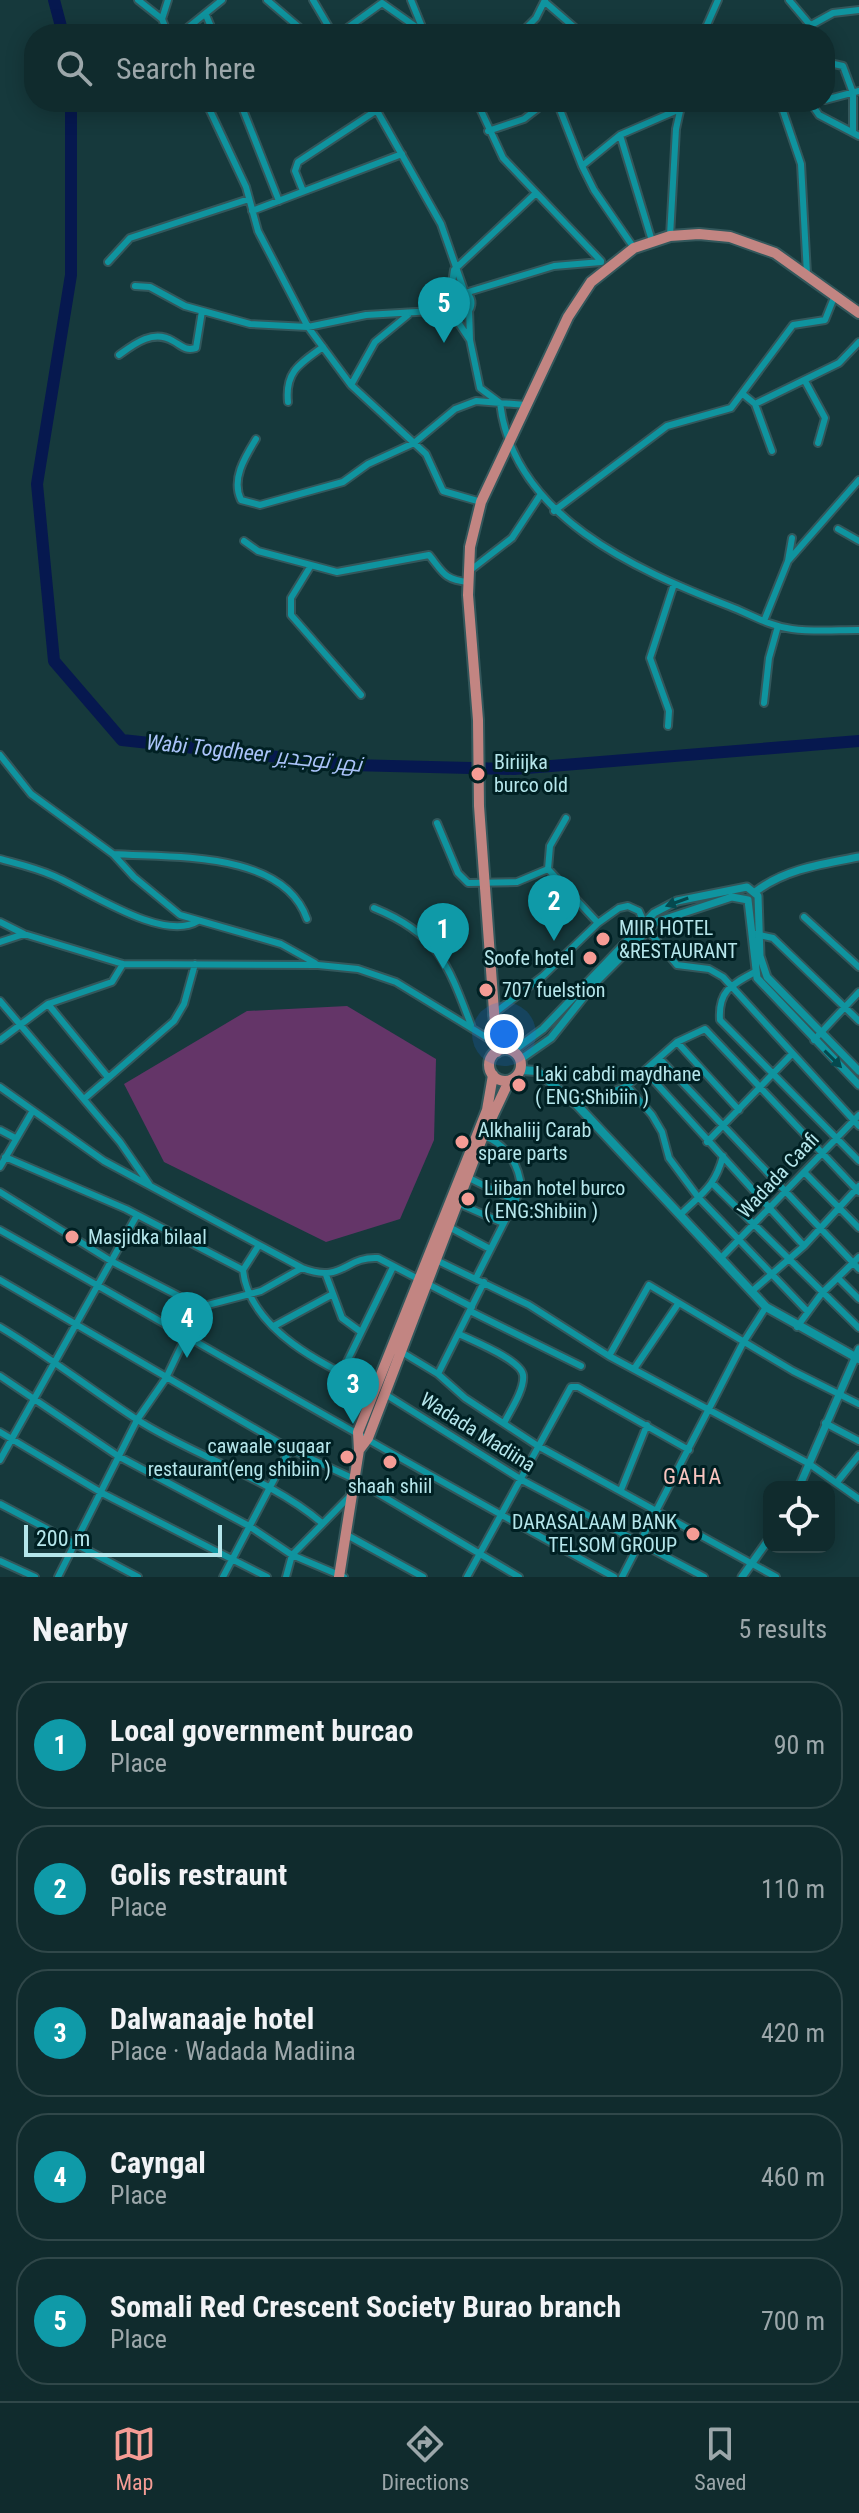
<!DOCTYPE html>
<html lang="en">
<head>
<meta charset="utf-8">
<style>
  body { margin:0; font-family:"Roboto Condensed",Cairo,sans-serif; background:#1e3739; color:#f1f3f6 }
  .controls { position:absolute; right:24px; bottom:24px; display:grid; overflow:hidden; border-radius:16px; box-shadow:0 4px 20px #0003 }
  .controls button { width:72px; height:72px; display:grid; place-items:center; padding:0; border:0; border-bottom:2px solid #304749; background:#102b2d; color:#f1f3f6; font:40px sans-serif }
  .scale { position:absolute; left:24px; bottom:20px; width:198px; box-sizing:border-box; padding-left:8px; border:4px solid #b5e6eb; border-top:0; font-size:22px; line-height:28px; white-space:nowrap; color:#b5e6eb; -webkit-text-stroke:6px #002023; paint-order:stroke }
  .you { position:absolute; left:504px; top:1034px; width:28px; height:28px; margin:-20px; border:6px solid #fff; border-radius:50%; background:#1a73e8; box-shadow:0 0 0 12px #1a73e833 }
  .badge { display:grid; place-items:center; width:52px; height:52px; border-radius:50%; background:#f59c95; color:#fff; font-size:26px; font-weight:700 }
  .pin { position:absolute; translate:-50% -66px; filter:drop-shadow(0 2px 4px #0008) }
  .pin::after { content:''; position:absolute; top:42px; width:28px; height:24px; background:inherit; clip-path:polygon(0 0,100% 0,50% 100%) }
  .list { margin:0; padding:0; list-style:none }
  h2 { display:flex; justify-content:space-between; align-items:center; height:104px; margin:0; padding:0 32px; font-size:34px }
  h2 small { font-size:26px; font-weight:400; color:#9ca7aa }
  .list li { display:grid; grid-template-columns:52px 1fr auto; gap:24px; align-items:center; box-sizing:border-box; height:128px; margin:0 16px 16px; padding:0 16px; border:2px solid #304749; border-radius:32px }
  .list b { display:block; font-size:30px; white-space:nowrap }
  .list p { margin:0; font-size:26px; white-space:nowrap; color:#9ca7aa }
  .list em { font-size:26px; font-style:normal; color:#9ca7aa }
  .icon { flex:none; width:44px; height:44px; fill:none; stroke:currentColor; stroke-width:2; stroke-linecap:round; stroke-linejoin:round }
  .map { position:relative; flex:none; width:859px; height:1577px; overflow:hidden }
  .search { position:absolute; background:#102b2d; box-shadow:0 4px 20px #0003; left:24px; right:24px; top:24px; height:88px; display:flex; align-items:center; gap:20px; box-sizing:border-box; padding:0 28px; border-radius:32px; color:#9ca7aa; font-size:30px }
  .sheet { height:824px; background:#102b2d }
  nav { display:flex; justify-content:space-around; align-items:center; box-sizing:border-box; height:112px; border-top:2px solid #304749; background:#102b2d; font-size:22px; color:#9ca7aa }
  nav a { display:grid; justify-items:center; gap:4px }
  nav .on { color:#f59c95 }
  .map>svg:first-child { display:block }
</style>
</head>
<body>
<div class="map">
<svg width="859" height="1577" viewBox="0 0 859 1577">
  <rect width="100%" height="100%" fill="#16393c"/>
  <path fill="#643568" d="M347 1006 436 1059 434 1140 400 1219 326 1242 164 1162 124 1084 247 1011Z"/>
  <g fill="none" stroke-linecap="round" stroke-linejoin="round">
    <path stroke="#06184f" stroke-width="12" d="M54 0 63 34
      M71 102V275L37 484 54 661 122 740 351 765 514 769 859 741"/>
    <defs>
      <path id="minor" d="M138 0 162 19 168 34
        M267 0 307 34
        M313 0 333 34
        M411 0 424 32 442 34
        M789 0 811 26
        M545 2 582 34
        M206 15 214 34
        M162 19 168 0
        M180 34 222 0
        M339 34 382 3 426 34
        M520 34 536 18 545 0
        M703 34 718 0
        M795 34 833 13 859 10
        M825 62 843 66 853 93V131
        M825 100 859 91
        M206 102 246 187 258 231 308 327 351 385 426 454 443 491 481 502
        M240 102 279 201
        M372 102 441 224 465 293 554 266 601 262
        M477 102 503 158 601 261
        M557 102 582 166
        M780 102 801 164 807 274
        M810 102 819 115 859 136
        M488 131 524 119 546 102
        M620 135 652 241
        M303 191 295 171 298 162 377 110
        M252 211 402 154
        M670 236 676 129 682 102
        M634 248 594 190 582 166 620 135 680 109
        M108 262 130 238 249 199
        M135 286 150 287 185 306 250 324 308 327 366 315 450 310
        M450 296 454 270 536 193
        M427 309 448 299
        M469 309 470 340 480 388 500 403C513 516 636 570 729 606 750 614 769 626 792 629 814 632 837 630 859 630
        M452 313 470 340
        M119 355C134 344 153 329 173 341 182 346 185 351 196 348L202 311
        M805 381 825 418 818 443
        M351 385 375 342 408 315
        M744 395 755 404 839 363 859 342
        M288 402C285 372 299 364 323 347
        M755 404 772 451
        M256 439C245 457 231 479 241 500L260 505 343 482 368 464 414 443 455 409 476 401 526 405
        M554 511 667 426 731 408 793 325 825 320 835 295
        M838 529 859 541
        M244 541 258 551 337 572 429 555C443 572 444 580 468 582
        M788 561 859 480
        M310 567 291 598V615L361 695
        M468 572 512 538 541 494
        M764 621 788 561 792 538
        M764 703 769 658 778 626
        M668 726 669 711 650 658 674 584
        M0 755 31 794 113 854 134 877 180 915 281 944 315 963
        M566 818 550 846 548 869 598 923
        M437 823 458 873 468 883 517 882 548 869
        M113 854C171 858 283 850 307 919
        M0 859C18 864 36 868 54 876 87 890 163 943 198 921
        M374 908C438 934 448 964 471 1025
        M804 917 859 967
        M0 922 24 934 123 964 318 965 358 969 396 982 494 1042
        M755 934 773 938 859 1021
        M0 942 24 934
        M755 972C731 985 718 991 720 1020L859 1161
        M0 1001 120 1142 149 1184
        M48 1004 107 1076
        M492 1015 543 976 598 923 619 908 628 906 639 911 647 929 677 965 709 969 723 977 859 1126
        M0 1040 48 1004 112 982 123 964
        M814 1040 859 992
        M677 1042 739 1110
        M660 1059 859 1269
        M646 1072 804 1246
        M627 1086 652 1115 662 1132 669 1158 698 1197 808 1312
        M0 1087 104 1161 302 1268C343 1284 345 1256 378 1258L472 1307
        M84 1099 174 1021 184 1004 195 964
        M578 1106 627 1086 677 1042 705 1029 859 1192
        M0 1130 15 1138
        M707 1142 791 1055
        M5 1157 126 1209 243 1270
        M0 1167 32 1112
        M804 1172 859 1228
        M469 1178 516 1201
        M713 1184 859 1328
        M0 1192 111 1261 200 1307 261 1291 302 1268
        M460 1204 503 1223
        M680 1215C702 1193 715 1187 723 1156
        M451 1228 490 1249
        M0 1230C205 1346 408 1465 614 1577
        M259 1245 243 1270C249 1330 326 1367 375 1389
        M721 1258 859 1115
        M436 1260 529 1305 609 1356 808 1463 859 1499
        M326 1275 342 1318 361 1332
        M476 1278 521 1189C520 1166 506 1143 483 1136
        M838 1278 859 1299
        M0 1280 290 1449 354 1479 519 1577
        M751 1292 804 1246 859 1186
        M470 1311 581 1366
        M274 1326 333 1294
        M0 1327C47 1355 90 1389 136 1419 195 1457 268 1477 322 1523
        M797 1327 822 1293 859 1257
        M459 1334C473 1341 521 1360 523 1375 525 1389 510 1411 504 1423
        M400 1351 438 1374 465 1398 538 1446 776 1577
        M609 1356 649 1285 793 1371 859 1404
        M634 1369 678 1304
        M341 1374 393 1267
        M438 1374 484 1282
        M0 1376 118 1456 249 1526 292 1555 344 1577
        M385 1394 522 1480 704 1577
        M825 1423 859 1441
        M0 1432 102 1493 267 1577
        M0 1460 137 1215
        M838 1481 859 1455
        M621 1490 647 1425
        M0 1504 138 1577
        M347 1535 423 1577
        M0 1561 35 1577
        M58 1577 137 1420 166 1378 200 1307
        M223 1577 290 1449
        M286 1577 292 1555 350 1496
        M467 1577 571 1387H578L689 1450
        M622 1577 743 1343 766 1307"/>
      <path id="tertiary" d="M447 303a12 12 0 1 1 24 0a12 12 0 1 1-24 0Z
        M755 892C785 869 822 864 859 857
        M748 900 757 978 859 1085
        M513 1051 543 1029 654 913 677 901 747 887 758 896 760 956 767 977 859 1071
        M521 1059 551 1038 594 984 656 922 732 897 748 900
        M799 1487 859 1349
        M742 1577 769 1539"/>
      <path id="secondary" d="M521 1070 537 1071 578 1106 766 1307 859 1359"/>
      <path id="trunk" d="M489 1065a16 16 0 1 1 32 0a16 16 0 1 1-32 0Z
        M497 1052 479 806 478 720 468 595 470 547 481 502 568 317 591 282 634 248 670 236 699 234 730 237 775 253 859 313
        M359 1450 368 1438 483 1136 509 1081
        M339 1577 359 1450 358 1432 487 1110 493 1075"/>
    </defs>
    <use href="#minor" stroke="#33575b" stroke-width="10"/>
    <use href="#tertiary" stroke="#33575b" stroke-width="11"/>
    <use href="#secondary" stroke="#33575b" stroke-width="12"/>
    <use href="#trunk" stroke="#33575b" stroke-width="14"/>
    <use href="#minor" stroke="#0f949f" stroke-width="6"/>
    <use href="#tertiary" stroke="#0f949f" stroke-width="7"/>
    <use href="#secondary" stroke="#0f949f" stroke-width="8"/>
    <use href="#trunk" stroke="#c28582" stroke-width="10"/>
  </g>
  <defs><path id="oneway-solid" d="M-6-.8H1V-3.2L6.5 0L1 3.2V.8H-6Z" transform="scale(2)"/></defs>
  <g fill="#05494e">
    <use href="#oneway-solid" transform="translate(677 902) rotate(160)"/>
    <use href="#oneway-solid" transform="translate(833 1059) rotate(45)"/>
  </g>
  <g fill="#f59c95" stroke="#002023" stroke-width="3">
    <circle cx="478" cy="774" r="8"/>
    <circle cx="603" cy="939" r="8"/>
    <circle cx="590" cy="958" r="8"/>
    <circle cx="486" cy="990" r="8"/>
    <circle cx="519" cy="1085" r="8"/>
    <circle cx="462" cy="1142" r="8"/>
    <circle cx="468" cy="1199" r="8"/>
    <circle cx="72" cy="1237" r="8"/>
    <circle cx="347" cy="1457" r="8"/>
    <circle cx="390" cy="1462" r="8"/>
    <circle cx="693" cy="1534" r="8"/>
  </g>
  <g text-anchor="middle" dominant-baseline="central" stroke-width="6" stroke-linejoin="round" paint-order="stroke">
    <g font-size="20" fill="#b5e6eb" stroke="#002023" text-anchor="start">
      <text x="494" y="762">Biriijka<tspan x="494" dy="23">burco old</tspan></text>
      <text x="619" y="928">MIIR HOTEL<tspan x="619" dy="23">&amp;RESTAURANT</tspan></text>
      <text x="574" y="958" text-anchor="end">Soofe hotel</text>
      <text x="502" y="990">707 fuelstion</text>
      <text x="535" y="1074">Laki cabdi maydhane<tspan x="535" dy="23">( ENG:Shibiin )</tspan></text>
      <text x="478" y="1130">Alkhaliij Carab<tspan x="478" dy="23">spare parts</tspan></text>
      <text x="484" y="1188">Liiban hotel burco<tspan x="484" dy="23">( ENG:Shibiin )</tspan></text>
      <text x="88" y="1237">Masjidka bilaal</text>
      <text x="331" y="1446" text-anchor="end">cawaale suqaar<tspan x="331" dy="23">restaurant(eng shibiin )</tspan></text>
      <text x="390" y="1486" text-anchor="middle">shaah shiil</text>
      <text x="677" y="1522" text-anchor="end">DARASALAAM BANK<tspan x="677" dy="23">TELSOM GROUP</tspan></text>
    </g>
    <g font-size="20" fill="#b5e6eb" stroke="#002023">
      <text transform="translate(778 1175) rotate(-47)">Wadada Caafi</text>
      <text transform="translate(478 1432) rotate(32)">Wadada Madiina</text>
    </g>
    <g font-size="22" font-style="italic" fill="#aac3f9" stroke="#002023">
      <text transform="translate(254 753) rotate(6)">Wabi Togdheer نهر توجدير</text>
    </g>
    <g font-size="22" letter-spacing="2" fill="#f9c5c0" stroke="#002023">
      <text x="693" y="1476">GAHA</text>
    </g>
  </g>
</svg>
<div class="controls">
<button><svg class="icon" aria-label="locate" viewBox="0 0 24 24"><circle cx="12" cy="12" r="6"/><path d="M12 2v4M12 18v4M2 12h4M18 12h4"/></svg></button>
</div>
<div class="scale">200 m</div>
<div class="you"></div>
<div class="pin badge" style="left:443px;top:969px;background:#0f9aa8">1</div>
<div class="pin badge" style="left:554px;top:941px;background:#0f9aa8">2</div>
<div class="pin badge" style="left:353px;top:1424px;background:#0f9aa8">3</div>
<div class="pin badge" style="left:187px;top:1358px;background:#0f9aa8">4</div>
<div class="pin badge" style="left:444px;top:343px;background:#0f9aa8">5</div>
<div class="search"><svg class="icon" aria-label="search" viewBox="0 0 24 24"><circle cx="10" cy="10" r="6"/><path d="M15 15l6 6"/></svg>Search here</div>
</div>
<section class="sheet">
<h2>Nearby<small>5 results</small></h2>
<ul class="list">
<li><span class="badge" style="background:#0f9aa8">1</span><div><b>Local government burcao</b><p>Place</p></div><em>90 m</em></li>
<li><span class="badge" style="background:#0f9aa8">2</span><div><b>Golis restraunt</b><p>Place</p></div><em>110 m</em></li>
<li><span class="badge" style="background:#0f9aa8">3</span><div><b>Dalwanaaje hotel</b><p>Place · Wadada Madiina</p></div><em>420 m</em></li>
<li><span class="badge" style="background:#0f9aa8">4</span><div><b>Cayngal</b><p>Place</p></div><em>460 m</em></li>
<li><span class="badge" style="background:#0f9aa8">5</span><div><b>Somali Red Crescent Society Burao branch</b><p>Place</p></div><em>700 m</em></li>
</ul>
</section>
<nav>
<a class="on"><svg class="icon" aria-label="map" viewBox="0 0 24 24"><path d="M3 6l6-2 6 2 6-2v14l-6 2-6-2-6 2zM9 4v14M15 6v14"/></svg>Map</a>
<a><svg class="icon" aria-label="directions" viewBox="0 0 24 24"><path d="M12 3l9 9-9 9-9-9zM9 14v-3h6M13 9l2 2-2 2"/></svg>Directions</a>
<a><svg class="icon" aria-label="saved" viewBox="0 0 24 24"><path d="M7 4h10v16l-5-4-5 4z"/></svg>Saved</a>
</nav>
</body>
</html>
